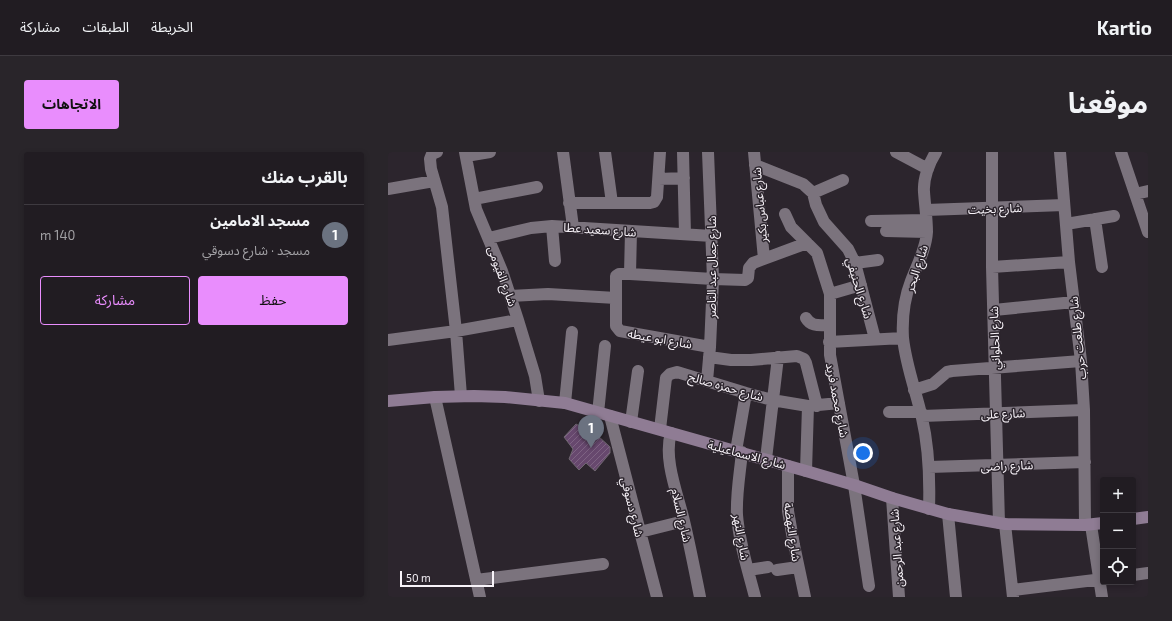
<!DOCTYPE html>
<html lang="ar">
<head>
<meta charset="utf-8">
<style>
  body { margin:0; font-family:"Exo 2","Noto Sans Arabic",sans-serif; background:#29252a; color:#f1f3f6; direction:rtl }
  .controls { position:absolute; right:12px; bottom:12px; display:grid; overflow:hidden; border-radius:4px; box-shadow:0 2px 6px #0003 }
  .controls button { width:36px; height:36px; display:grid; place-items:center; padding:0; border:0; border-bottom:1px solid #3e3a40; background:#211c22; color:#f1f3f6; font:20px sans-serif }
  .scale { position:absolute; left:12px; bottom:10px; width:94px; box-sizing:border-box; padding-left:4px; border:2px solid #f8f3f9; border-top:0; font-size:11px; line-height:14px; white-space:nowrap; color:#f8f3f9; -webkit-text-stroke:3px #2c252d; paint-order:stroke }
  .you { position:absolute; left:475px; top:301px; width:14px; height:14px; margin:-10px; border:3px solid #fff; border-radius:50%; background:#1a73e8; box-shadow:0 0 0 6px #1a73e833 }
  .badge { display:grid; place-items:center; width:26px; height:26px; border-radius:50%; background:#e98dfd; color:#fff; font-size:13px; font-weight:700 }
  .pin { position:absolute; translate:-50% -33px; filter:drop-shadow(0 1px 2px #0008) }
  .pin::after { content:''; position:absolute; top:21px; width:14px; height:12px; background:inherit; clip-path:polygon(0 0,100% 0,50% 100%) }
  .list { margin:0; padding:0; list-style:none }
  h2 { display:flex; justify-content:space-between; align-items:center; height:52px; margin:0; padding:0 16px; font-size:17px }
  h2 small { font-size:13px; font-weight:400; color:#a2a1a5 }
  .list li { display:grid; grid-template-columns:26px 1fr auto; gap:12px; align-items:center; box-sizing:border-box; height:60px; padding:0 16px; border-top:1px solid #3e3a40 }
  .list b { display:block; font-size:15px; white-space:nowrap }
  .list p { margin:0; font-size:13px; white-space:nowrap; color:#a2a1a5 }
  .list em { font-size:13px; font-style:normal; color:#a2a1a5 }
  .actions { display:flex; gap:8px; padding:12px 16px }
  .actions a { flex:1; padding:9px 0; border:1px solid #e98dfd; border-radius:4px; text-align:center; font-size:14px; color:#e98dfd }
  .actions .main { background:#e98dfd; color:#111 }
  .icon { flex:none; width:22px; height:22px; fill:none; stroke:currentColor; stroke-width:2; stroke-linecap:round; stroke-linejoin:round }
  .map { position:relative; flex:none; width:760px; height:445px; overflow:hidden; direction:ltr; border-radius:4px }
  header { display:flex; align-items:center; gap:24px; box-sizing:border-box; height:56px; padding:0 20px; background:#211c22; border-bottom:1px solid #3e3a40 }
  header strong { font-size:19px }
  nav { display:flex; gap:22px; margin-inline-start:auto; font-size:14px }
  .intro { display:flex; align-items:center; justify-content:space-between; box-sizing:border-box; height:96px; padding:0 24px }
  h1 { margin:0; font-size:28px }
  .button { padding:10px 18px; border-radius:4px; background:#e98dfd; color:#111; font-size:14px; font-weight:700 }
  main { display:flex; gap:24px; padding:0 24px }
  aside { flex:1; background:#211c22; border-radius:4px; box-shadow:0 2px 6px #0003 }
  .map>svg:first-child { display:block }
</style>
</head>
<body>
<header>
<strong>Kartio</strong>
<nav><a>الخريطة</a><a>الطبقات</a><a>مشاركة</a></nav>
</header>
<div class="intro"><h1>موقعنا</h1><a class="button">الاتجاهات</a></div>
<main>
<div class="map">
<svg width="760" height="445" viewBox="0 0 760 445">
  <defs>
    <pattern id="building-hatch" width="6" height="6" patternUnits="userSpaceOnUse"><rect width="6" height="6" fill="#67486e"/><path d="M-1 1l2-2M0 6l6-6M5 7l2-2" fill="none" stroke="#7e6383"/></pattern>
  </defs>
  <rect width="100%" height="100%" fill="#2c252d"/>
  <path fill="url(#building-hatch)" stroke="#6f6770" d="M188 272 209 283 222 295V301L207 319 198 311 191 318 181 307 185 297 176 285Z"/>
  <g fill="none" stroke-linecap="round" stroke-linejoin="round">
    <path stroke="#7b737d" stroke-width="12" d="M49 0 44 2 42 7 43 17 54 55 68 179 73 244
      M77 0 88 57 114 119 130 168 147 224 151 249
      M175 0 185 75
      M217 0 224 51
      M295 0 297 82
      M366 0 376 107
      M508 0 540 17
      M604 0V115L611 371
      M672 0 681 110 693 209 696 258 697 373
      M733 0 760 80
      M78 4 102 0
      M367 13 415 32 425 41 428 53 436 70 460 97 467 111 487 187
      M271 27 296 26
      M0 37 46 29
      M425 41 455 28
      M747 42 760 39
      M86 47 149 35
      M181 51H262L266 50 269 45 272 0
      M538 58 676 53
      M397 62 403 75 429 101 442 142V203L466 333 481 434
      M707 67 714 115
      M483 69 538 68
      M678 72 726 64
      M164 74 167 109
      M498 79 539 80
      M101 86 143 76 164 74 324 84
      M467 111 490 108
      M604 115 681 110
      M242 122 243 79
      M442 142 473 133
      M122 144 160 142 228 146
      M606 158 686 150
      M418 166C423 175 432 173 441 173
      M0 188 68 179 130 168
      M441 190 515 186
      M322 195 232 179 228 174V124L231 122H242L325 127 357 128 360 126 361 116 365 111 419 91
      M321 205 343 208H363L409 204 416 207 418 211 429 254
      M319 229 322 195 325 127 320 0
      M526 238 545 232 559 220 564 219 693 209
      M47 245 92 445
      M177 251 184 180
      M501 260H533
      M210 261 217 194
      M222 264 269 445
      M534 264 696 258
      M243 270 250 219
      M272 277 278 226 282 222 289 220 358 241 384 248 420 254 451 251
      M283 281C275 307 290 343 296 369 302 394 307 420 312 445
      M348 299 358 241
      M354 300C352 321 348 342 349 363 351 390 360 418 367 445
      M378 307 390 205
      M400 314V359L406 393 417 445
      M541 315 697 310
      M418 319 420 254
      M504 346 511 445
      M541 357C542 326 541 296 534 266 528 239 518 214 515 186 514 168 516 147 523 129 529 113 538 97 539 80 539 67 537 54 536 40 535 27 541 11 548 0
      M560 362 568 445
      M617 372 625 445
      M703 373 714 445
      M252 380 296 369
      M360 418 380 415
      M389 418 410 415
      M745 423 760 421
      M88 428 215 412
      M625 438 715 427"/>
    <path stroke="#8f7c94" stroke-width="12" d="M0 249 47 245 86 244 117 245 177 251 418 319 466 333 504 346 560 362 617 372 697 373 715 371
      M745 367 760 365"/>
  </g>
  <g text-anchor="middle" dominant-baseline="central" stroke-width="3" stroke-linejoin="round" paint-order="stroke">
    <g font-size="12" fill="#f8f3f9" stroke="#2c252d">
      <text transform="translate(371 53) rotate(-95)">شارع عباس بكير</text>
      <text transform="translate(607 56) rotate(-2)">شارع بخيت</text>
      <text transform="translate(212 77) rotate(4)">شارع سعيد عطا</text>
      <text transform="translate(323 115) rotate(-90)">شارع جمال عبد الناصر</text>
      <text transform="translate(528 116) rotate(-72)">شارع البحر</text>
      <text transform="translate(115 124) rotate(70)">شارع الفيومى</text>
      <text transform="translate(472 136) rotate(73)">شارع الحنيفي</text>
      <text transform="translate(272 186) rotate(10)">شارع ابو عيطه</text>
      <text transform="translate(606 186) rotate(-92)">شارع الحلواني</text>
      <text transform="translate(689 186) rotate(-96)">شارع طلعت حرب</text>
      <text transform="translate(338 234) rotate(16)">شارع حمزه صالح</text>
      <text transform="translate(450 248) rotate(79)">شارع محمد فريد</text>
      <text transform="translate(615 261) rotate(-2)">شارع على</text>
      <text transform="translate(359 302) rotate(15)">شارع الاسماعيلية</text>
      <text transform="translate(619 313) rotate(-2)">شارع راضى</text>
      <text transform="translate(245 355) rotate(76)">شارع دسوقي</text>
      <text transform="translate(294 363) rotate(77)">شارع السلام</text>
      <text transform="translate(405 380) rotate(82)">شارع النهضة</text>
      <text transform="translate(354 385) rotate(80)">شارع النهر</text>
      <text transform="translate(508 396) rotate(-94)">شارع عبد الرحمن</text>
    </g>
  </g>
</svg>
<div class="controls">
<button>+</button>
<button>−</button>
<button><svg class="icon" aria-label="locate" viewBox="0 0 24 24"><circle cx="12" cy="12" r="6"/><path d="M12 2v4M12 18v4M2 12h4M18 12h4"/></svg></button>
</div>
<div class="scale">50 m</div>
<div class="you"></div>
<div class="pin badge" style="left:203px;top:296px;background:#6b7280">1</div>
</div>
<aside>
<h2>بالقرب منك<small></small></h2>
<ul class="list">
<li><span class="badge" style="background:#6b7280">1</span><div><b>مسجد الامامين</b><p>مسجد · شارع دسوقي</p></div><em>140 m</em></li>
</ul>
<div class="actions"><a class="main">حفظ</a><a>مشاركة</a></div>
</aside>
</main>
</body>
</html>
